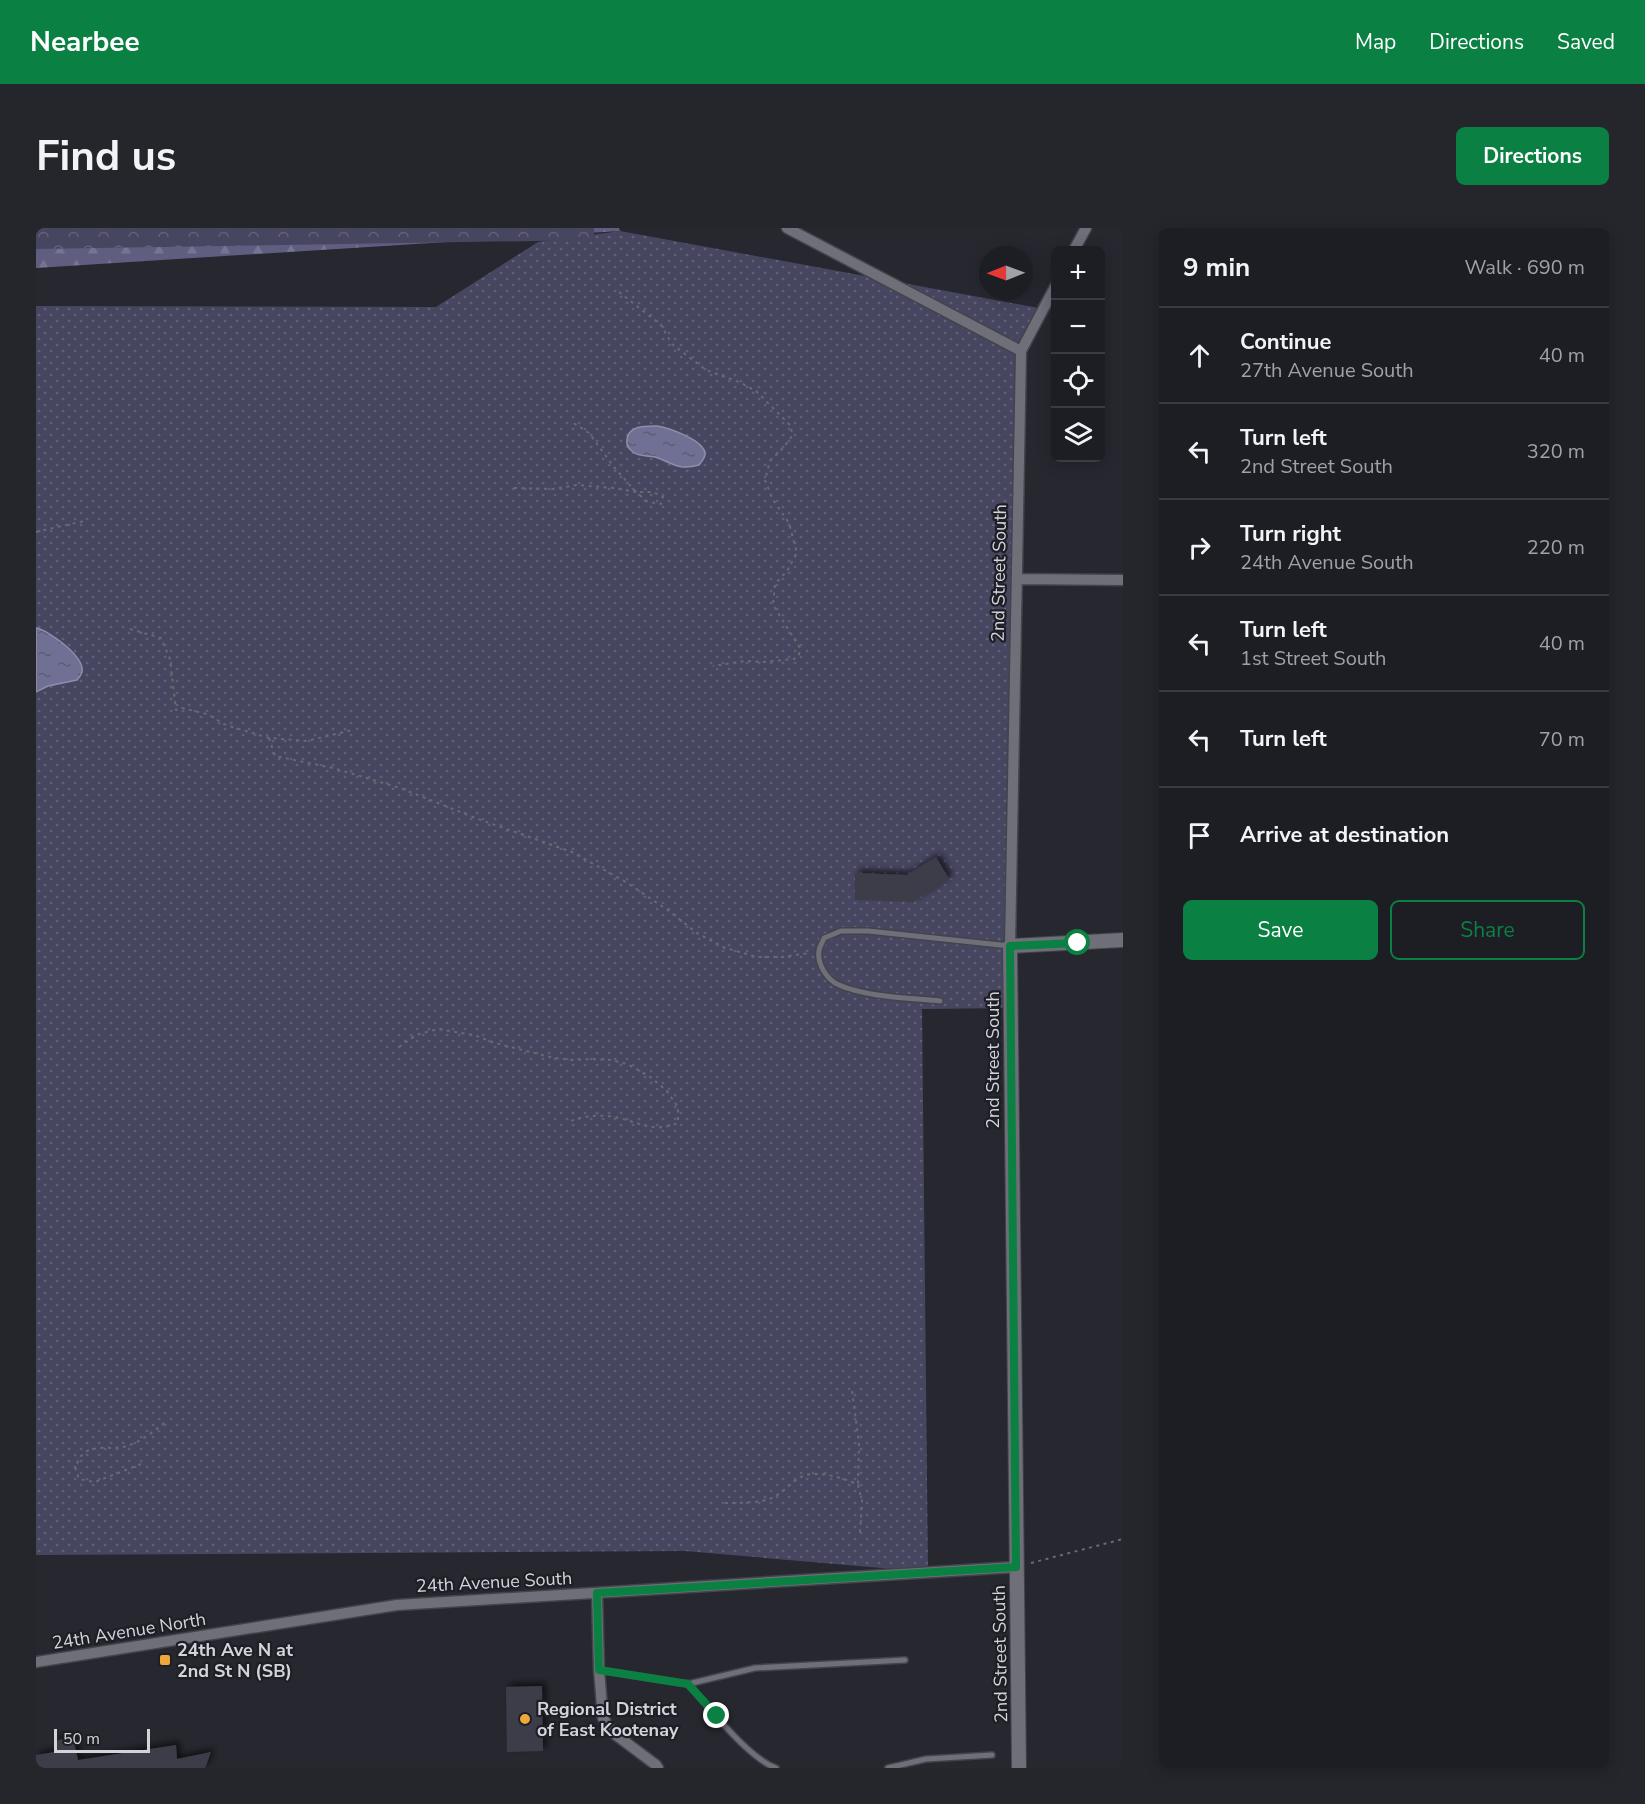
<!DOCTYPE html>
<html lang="en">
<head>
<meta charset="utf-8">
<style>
  body { margin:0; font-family:"Nunito Sans",sans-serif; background:#25262c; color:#f1f3f6 }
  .controls { position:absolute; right:18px; top:18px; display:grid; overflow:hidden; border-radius:9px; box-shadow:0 3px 15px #0003 }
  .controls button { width:54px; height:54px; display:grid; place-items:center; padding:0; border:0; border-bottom:2px solid #3b3b41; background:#1d1d24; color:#f1f3f6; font:30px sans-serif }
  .compass { position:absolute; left:943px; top:18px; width:54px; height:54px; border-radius:50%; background:#1d1d24; box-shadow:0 3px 15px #0003; rotate:269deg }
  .scale { position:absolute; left:18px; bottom:15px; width:96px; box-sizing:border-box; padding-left:6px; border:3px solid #d3d4da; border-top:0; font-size:16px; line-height:21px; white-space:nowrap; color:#d3d4da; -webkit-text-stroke:4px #1e1e26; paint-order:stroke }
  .stop { position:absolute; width:18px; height:18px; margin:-14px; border:4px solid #0b8043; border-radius:50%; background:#fff }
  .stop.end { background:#0b8043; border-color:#fff; box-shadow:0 2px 6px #0008 }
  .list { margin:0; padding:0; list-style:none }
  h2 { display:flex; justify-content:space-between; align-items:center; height:78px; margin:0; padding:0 24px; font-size:26px }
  h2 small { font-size:20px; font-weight:400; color:#a0a2a6 }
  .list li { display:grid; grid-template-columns:39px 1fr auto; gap:18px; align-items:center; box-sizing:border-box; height:96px; padding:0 24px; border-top:2px solid #3b3b41 }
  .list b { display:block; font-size:22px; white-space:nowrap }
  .list p { margin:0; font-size:20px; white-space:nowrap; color:#a0a2a6 }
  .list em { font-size:20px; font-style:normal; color:#a0a2a6 }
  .actions { display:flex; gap:12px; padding:18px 24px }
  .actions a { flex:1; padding:14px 0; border:2px solid #0b8043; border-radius:9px; text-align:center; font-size:21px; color:#0b8043 }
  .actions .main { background:#0b8043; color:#fff }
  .icon { flex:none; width:33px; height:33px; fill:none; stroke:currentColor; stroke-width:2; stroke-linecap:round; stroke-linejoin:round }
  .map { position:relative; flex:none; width:1087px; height:1540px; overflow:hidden; border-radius:9px }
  header { display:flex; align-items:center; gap:36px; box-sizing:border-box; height:84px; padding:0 30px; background:#0b8043; color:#fff }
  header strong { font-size:28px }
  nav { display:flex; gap:33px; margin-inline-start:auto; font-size:21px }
  .intro { display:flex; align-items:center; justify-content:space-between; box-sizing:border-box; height:144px; padding:0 36px }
  h1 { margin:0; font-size:42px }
  .button { padding:15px 27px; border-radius:9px; background:#0b8043; color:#fff; font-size:21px; font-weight:700 }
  main { display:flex; gap:36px; padding:0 36px }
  aside { flex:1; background:#1d1d24; border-radius:9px; box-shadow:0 3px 15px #0003 }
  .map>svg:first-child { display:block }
</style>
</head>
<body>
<header>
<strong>Nearbee</strong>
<nav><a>Map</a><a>Directions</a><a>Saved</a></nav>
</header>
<div class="intro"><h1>Find us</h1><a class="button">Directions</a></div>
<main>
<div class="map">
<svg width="1087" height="1540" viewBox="0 0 1087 1540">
  <defs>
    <pattern id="grass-dots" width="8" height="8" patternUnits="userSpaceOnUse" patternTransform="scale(1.5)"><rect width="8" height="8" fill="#474661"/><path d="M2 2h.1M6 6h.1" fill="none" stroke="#616077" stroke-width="1.8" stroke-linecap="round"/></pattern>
    <pattern id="forest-firs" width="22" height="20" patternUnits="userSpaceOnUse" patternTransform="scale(1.5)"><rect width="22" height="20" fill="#5f5e81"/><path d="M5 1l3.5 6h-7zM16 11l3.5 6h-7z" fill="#757492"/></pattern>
    <pattern id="park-crowns" width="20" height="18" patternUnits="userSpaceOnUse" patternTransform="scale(1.5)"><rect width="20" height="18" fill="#474661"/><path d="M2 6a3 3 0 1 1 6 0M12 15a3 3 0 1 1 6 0" fill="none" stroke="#616077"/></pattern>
    <pattern id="water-ripples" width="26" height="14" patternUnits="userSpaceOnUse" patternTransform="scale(1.5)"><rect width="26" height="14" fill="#707094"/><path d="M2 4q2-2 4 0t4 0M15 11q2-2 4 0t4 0" fill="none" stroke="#5c5d73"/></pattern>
    <filter id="shadow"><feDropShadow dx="4" dy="-4" stdDeviation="3" flood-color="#0009"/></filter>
  </defs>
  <rect width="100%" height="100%" fill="#272730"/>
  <path fill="url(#grass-dots)" d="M584 3 1008 81 989 130 976 780 886 781 892 1344 649 1323 0 1327V78L400 79 502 14Z"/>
  <path fill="url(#forest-firs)" d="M0 0H583L584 3 0 40Z"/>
  <path fill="url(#park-crowns)" d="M0 0H558V12L0 21Z"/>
  <path fill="url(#water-ripples)" stroke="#8e8ea9" stroke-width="1.5" d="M621 198C633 200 665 211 669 224 670 230 666 233 663 237 642 243 637 235 619 229 611 227 603 229 597 224 593 221 590 217 591 212 592 197 610 198 621 198Z
    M0 400C14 403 49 429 46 444 45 447 43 450 41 452L12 458 0 464Z"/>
  <path fill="#3e3e48" filter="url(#shadow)" d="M900 629 913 651 877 674 819 672V645L871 647Z
    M506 1458 507 1523 471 1524 470 1459Z
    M37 1509 42 1532 140 1517 141 1531 175 1524 169 1540H0V1527L19 1524 18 1513Z"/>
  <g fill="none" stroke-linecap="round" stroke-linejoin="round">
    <defs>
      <path id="lane" d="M904 773C874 770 830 769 803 757 791 752 781 736 783 723 783 719 787 714 788 710L805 703H832L974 718
        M563 1442 652 1456 719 1440 869 1432
        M652 1456C673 1479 712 1530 740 1540
        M852 1540 890 1531 956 1527"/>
      <path id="street" d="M751 0 985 123
        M1038 22 1050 0
        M981 351 1087 352
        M974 718 985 123 1020 57
        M561 1365 563 1442 567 1490 576 1504 620 1537 622 1540
        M0 1434 361 1377 980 1339"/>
      <path id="secondary" d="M983 1540 974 718 1087 712"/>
    </defs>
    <use href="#lane" stroke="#43434a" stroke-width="8"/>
    <use href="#street" stroke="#43434a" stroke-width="13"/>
    <use href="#secondary" stroke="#43434a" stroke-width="16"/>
    <path stroke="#6a6a72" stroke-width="2" stroke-dasharray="3 4.5" stroke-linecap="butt" d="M583 64 625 97 636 116 670 142 703 154 720 163 755 198 756 208 748 219 734 233 729 252 736 270 753 295 761 325 751 343 739 356 737 377 764 420 763 427 758 431 727 434 709 433 677 438
      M478 260 517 261 541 257 578 260 600 264 612 274 625 276 627 269 617 264H600L578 239 553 205 536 194
      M0 304 48 293
      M94 401 125 410 134 431 140 482 146 480 171 486 190 497 233 510 271 513 316 502
      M233 510 239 528 297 540 364 560 442 591 536 624 590 654 633 683 661 705 689 720 722 729H746L774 725
      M363 819 380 807 402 801 438 807 459 815 518 830 536 832 556 831 575 832 591 836 613 848 630 862 642 879V895C616 906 602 893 578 889 562 886 547 888 532 894
      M816 1163 823 1215 822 1257
      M105 1236 59 1254 43 1251 39 1239C41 1236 43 1230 46 1227 57 1215 77 1223 91 1218 105 1214 119 1202 131 1193
      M689 1275C702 1275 718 1275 731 1272 746 1267 754 1254 767 1248 781 1242 809 1250 822 1257L826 1273 824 1305
      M995 1335 1087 1311"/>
    <use href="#lane" stroke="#6e6f79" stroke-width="5"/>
    <use href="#street" stroke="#6e6f79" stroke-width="10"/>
    <use href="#secondary" stroke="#6e6f79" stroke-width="14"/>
  </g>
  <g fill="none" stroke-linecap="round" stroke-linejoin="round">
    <path stroke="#0b8043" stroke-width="8" d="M681 1488 652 1456 563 1442 561 1365 980 1339 974 718 1042 715"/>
  </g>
  <g fill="#eda83b" stroke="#1e1e26" stroke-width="2">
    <rect x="123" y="1426" width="12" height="12" rx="3"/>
    <circle cx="489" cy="1491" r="6"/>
  </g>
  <g text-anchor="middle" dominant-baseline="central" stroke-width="4.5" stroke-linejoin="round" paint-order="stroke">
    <g font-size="18" fill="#d3d4da" stroke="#1e1e26">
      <text transform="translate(963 345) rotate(-89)">2nd Street South</text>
      <text transform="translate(957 832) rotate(-90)">2nd Street South</text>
      <text transform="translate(458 1354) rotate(-3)">24th Avenue South</text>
      <text transform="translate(93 1403) rotate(-9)">24th Avenue North</text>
      <text transform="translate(964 1426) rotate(-91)">2nd Street South</text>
    </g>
    <g font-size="18" font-weight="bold" fill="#d3d4da" stroke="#1e1e26" text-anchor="start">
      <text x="141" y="1422">24th Ave N at<tspan x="141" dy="21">2nd St N (SB)</tspan></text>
      <text x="501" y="1481">Regional District<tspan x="501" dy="21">of East Kootenay</tspan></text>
    </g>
  </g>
</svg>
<div class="controls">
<button>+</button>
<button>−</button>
<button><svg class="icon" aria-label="locate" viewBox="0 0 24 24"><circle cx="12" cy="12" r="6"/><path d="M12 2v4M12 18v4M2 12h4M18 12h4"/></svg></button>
<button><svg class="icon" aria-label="layers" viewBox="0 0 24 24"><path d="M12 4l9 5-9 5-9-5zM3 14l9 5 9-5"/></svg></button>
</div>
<svg class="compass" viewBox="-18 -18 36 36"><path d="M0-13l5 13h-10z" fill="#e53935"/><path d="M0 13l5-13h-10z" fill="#a0a2a6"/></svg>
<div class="scale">50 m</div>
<div class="stop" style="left:1042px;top:715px"></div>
<div class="stop end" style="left:681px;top:1488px"></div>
</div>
<aside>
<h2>9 min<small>Walk · 690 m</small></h2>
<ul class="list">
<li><svg class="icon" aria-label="ahead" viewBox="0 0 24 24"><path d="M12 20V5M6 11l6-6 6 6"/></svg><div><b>Continue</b><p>27th Avenue South</p></div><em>40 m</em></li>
<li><svg class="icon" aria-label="left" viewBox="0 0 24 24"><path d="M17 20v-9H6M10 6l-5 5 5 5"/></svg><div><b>Turn left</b><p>2nd Street South</p></div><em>320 m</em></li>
<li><svg class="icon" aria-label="right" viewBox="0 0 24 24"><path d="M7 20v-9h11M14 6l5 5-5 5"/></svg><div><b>Turn right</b><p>24th Avenue South</p></div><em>220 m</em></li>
<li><svg class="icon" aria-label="left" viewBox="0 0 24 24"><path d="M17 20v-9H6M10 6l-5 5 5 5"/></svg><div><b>Turn left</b><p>1st Street South</p></div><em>40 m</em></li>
<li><svg class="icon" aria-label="left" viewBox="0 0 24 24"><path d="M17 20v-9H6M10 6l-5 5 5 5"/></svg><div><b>Turn left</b></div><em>70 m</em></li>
<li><svg class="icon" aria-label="arrive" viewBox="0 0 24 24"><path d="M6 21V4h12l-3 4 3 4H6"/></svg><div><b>Arrive at destination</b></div></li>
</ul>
<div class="actions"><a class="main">Save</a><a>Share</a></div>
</aside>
</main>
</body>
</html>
